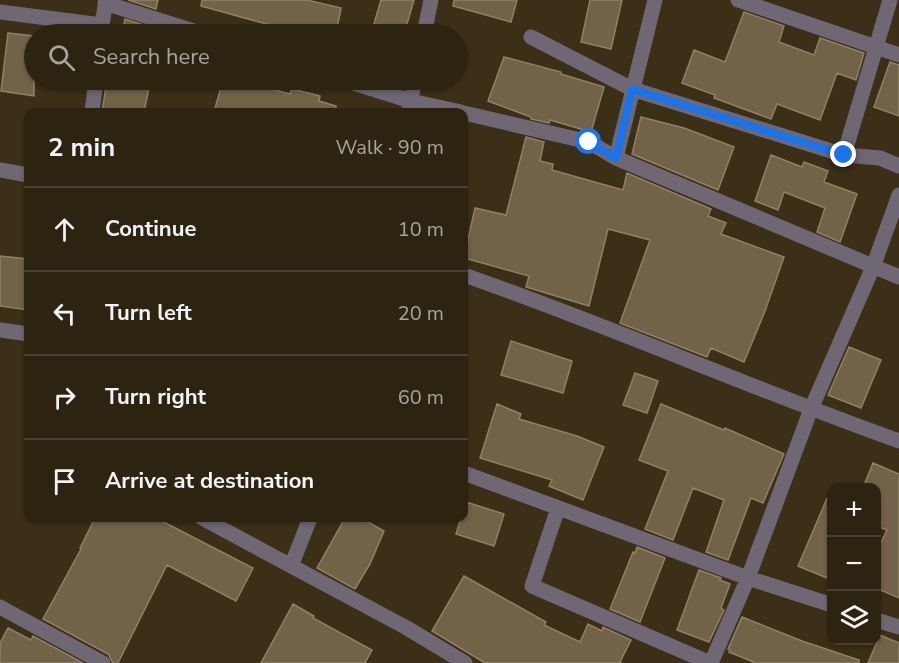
<!DOCTYPE html>
<html lang="en">
<head>
<meta charset="utf-8">
<style>
  body { margin:0; font-family:"Nunito Sans",sans-serif; background:#352b1a; color:#f1f3f6 }
  .controls { position:absolute; right:18px; bottom:18px; display:grid; overflow:hidden; border-radius:12px; box-shadow:0 2px 4px #0004 }
  .controls button { width:54px; height:54px; display:grid; place-items:center; padding:0; border:0; border-bottom:2px solid #484031; background:#2d2311; color:#f1f3f6; font:30px sans-serif }
  .stop { position:absolute; width:18px; height:18px; margin:-14px; border:4px solid #1a73e8; border-radius:50%; background:#fff }
  .stop.end { background:#1a73e8; border-color:#fff; box-shadow:0 2px 6px #0008 }
  .list { margin:0; padding:0; list-style:none }
  h2 { display:flex; justify-content:space-between; align-items:center; height:78px; margin:0; padding:0 24px; font-size:26px }
  h2 small { font-size:20px; font-weight:400; color:#a7a49f }
  .list li { display:grid; grid-template-columns:39px 1fr auto; gap:18px; align-items:center; box-sizing:border-box; height:84px; padding:0 24px; border-top:2px solid #484031 }
  .list b { display:block; font-size:22px; white-space:nowrap }
  .list em { font-size:20px; font-style:normal; color:#a7a49f }
  .icon { flex:none; width:33px; height:33px; fill:none; stroke:currentColor; stroke-width:2; stroke-linecap:round; stroke-linejoin:round }
  .map { position:relative; flex:none; width:899px; height:663px; overflow:hidden }
  .search { position:absolute; background:#2d2311; box-shadow:0 2px 4px #0004; left:24px; top:24px; width:444px; height:66px; display:flex; align-items:center; gap:15px; box-sizing:border-box; padding:0 21px; border-radius:33px; color:#a7a49f; font-size:22px }
  .panel { position:absolute; background:#2d2311; box-shadow:0 2px 4px #0004; left:24px; top:108px; width:444px; height:414px; border-radius:12px }
  .map>svg:first-child { display:block }
</style>
</head>
<body>
<div class="map">
<svg width="899" height="663" viewBox="0 0 899 663">
  <rect width="100%" height="100%" fill="#3c2f17"/>
  <path fill="#716248" stroke="#908065" stroke-width="1.5" d="M128 0H158L156 9Z
    M202 0H307L341 8 336 34H302L270 27V25L201 6Z
    M381 0H414L404 34H371Z
    M454 0H517L511 22 453 6Z
    M590 0H622L611 49 581 42Z
    M744 12 784 26 779 42 814 55 820 38 864 53 856 80 837 73 820 120 777 104 771 119 714 98 715 95 682 83 694 50 725 62Z
    M125 19 153 28 152 34H122Z
    M8 33 34 36V96L1 91Z
    M504 57 561 72V74L604 87 591 132 550 120 549 123 531 119V117L488 101Z
    M890 62 899 65V116L874 107Z
    M107 80 149 88 144 112H102Z
    M223 80H237L290 94 292 89 320 96 319 101 336 106V112H214Z
    M641 117 684 128 734 147 718 190 632 154Z
    M526 137 544 142 540 161 553 164 552 170 623 190 627 173 711 209 708 216 726 223 721 234 784 257 765 311 744 362 711 348 707 357 620 323 650 240 608 229 589 306 526 287 529 276 464 258 475 208 506 215Z
    M771 155 802 167 804 162 828 171 824 182 857 194 840 242 817 232 825 208 784 192 778 210 755 201Z
    M0 256 28 259V310L0 306Z
    M511 341 572 361 563 393 501 375Z
    M849 347 881 360 861 408 828 395Z
    M635 373 658 381 647 413 623 405Z
    M497 404 521 414 519 419 577 436 604 447 583 500 549 486 552 480 480 458Z
    M661 404 724 430 725 428 784 454 763 503 751 498 728 560 706 552 724 500 693 488 673 540 645 529 668 471 639 460Z
    M873 463 899 474V598L876 588V553L887 530 876 526V488H863Z
    M831 489V567L827 578 798 566Z
    M466 502 504 514 494 546 456 534 461 518H464Z
    M95 518H156L253 568 236 601 167 565 118 663H113L108 654 43 619 81 549 80 548Z
    M345 518H361L384 531 370 564 355 589 317 568Z
    M637 547 665 558 640 622 610 609 633 552 635 553Z
    M699 570 721 578 720 580 730 584 721 608 724 610 709 642 677 630Z
    M464 576 546 622 544 625 580 642 588 624 602 631 603 627 631 640 620 662 622 663H485L432 631Z
    M293 604 314 616 313 618 372 650 365 663H261Z
    M742 617 802 641 859 660V663H756L729 652 730 650 728 649Z
    M8 628 31 640 33 636 83 663H0V643Z
    M880 635 899 643V663H868Z"/>
  <g fill="none" stroke-linecap="round" stroke-linejoin="round">
    <path stroke="#6f6874" stroke-width="15" d="M738 0 899 55
      M105 3 203 34
      M0 12 102 25 106 0
      M424 34 431 0
      M531 37 632 89 844 155 880 158 899 166
      M344 80 411 101 461 112
      M92 112 96 80
      M408 112 415 80
      M464 113 589 142 616 158 899 277
      M844 155 890 0
      M616 158 655 0
      M0 170 28 175
      M464 275C610 326 753 389 899 441
      M0 330 28 334
      M464 473 748 578 832 605
      M558 508 532 586 710 663
      M202 518 407 628 465 663
      M292 564 310 518
      M0 607 103 663
      M876 620 899 627
      M711 663 748 578 811 409 873 267 899 195"/>
  </g>
  <g fill="none" stroke-linecap="round" stroke-linejoin="round">
    <path stroke="#1a73e8" stroke-width="8" d="M589 142 616 158 632 89 844 155"/>
  </g>
</svg>
<div class="controls">
<button>+</button>
<button>−</button>
<button><svg class="icon" aria-label="layers" viewBox="0 0 24 24"><path d="M12 4l9 5-9 5-9-5zM3 14l9 5 9-5"/></svg></button>
</div>
<div class="stop" style="left:589px;top:142px"></div>
<div class="stop end" style="left:844px;top:155px"></div>
<div class="search"><svg class="icon" aria-label="search" viewBox="0 0 24 24"><circle cx="10" cy="10" r="6"/><path d="M15 15l6 6"/></svg>Search here</div>
<section class="panel">
<h2>2 min<small>Walk · 90 m</small></h2>
<ul class="list">
<li><svg class="icon" aria-label="ahead" viewBox="0 0 24 24"><path d="M12 20V5M6 11l6-6 6 6"/></svg><div><b>Continue</b></div><em>10 m</em></li>
<li><svg class="icon" aria-label="left" viewBox="0 0 24 24"><path d="M17 20v-9H6M10 6l-5 5 5 5"/></svg><div><b>Turn left</b></div><em>20 m</em></li>
<li><svg class="icon" aria-label="right" viewBox="0 0 24 24"><path d="M7 20v-9h11M14 6l5 5-5 5"/></svg><div><b>Turn right</b></div><em>60 m</em></li>
<li><svg class="icon" aria-label="arrive" viewBox="0 0 24 24"><path d="M6 21V4h12l-3 4 3 4H6"/></svg><div><b>Arrive at destination</b></div></li>
</ul>
</section>
</div>
</body>
</html>
